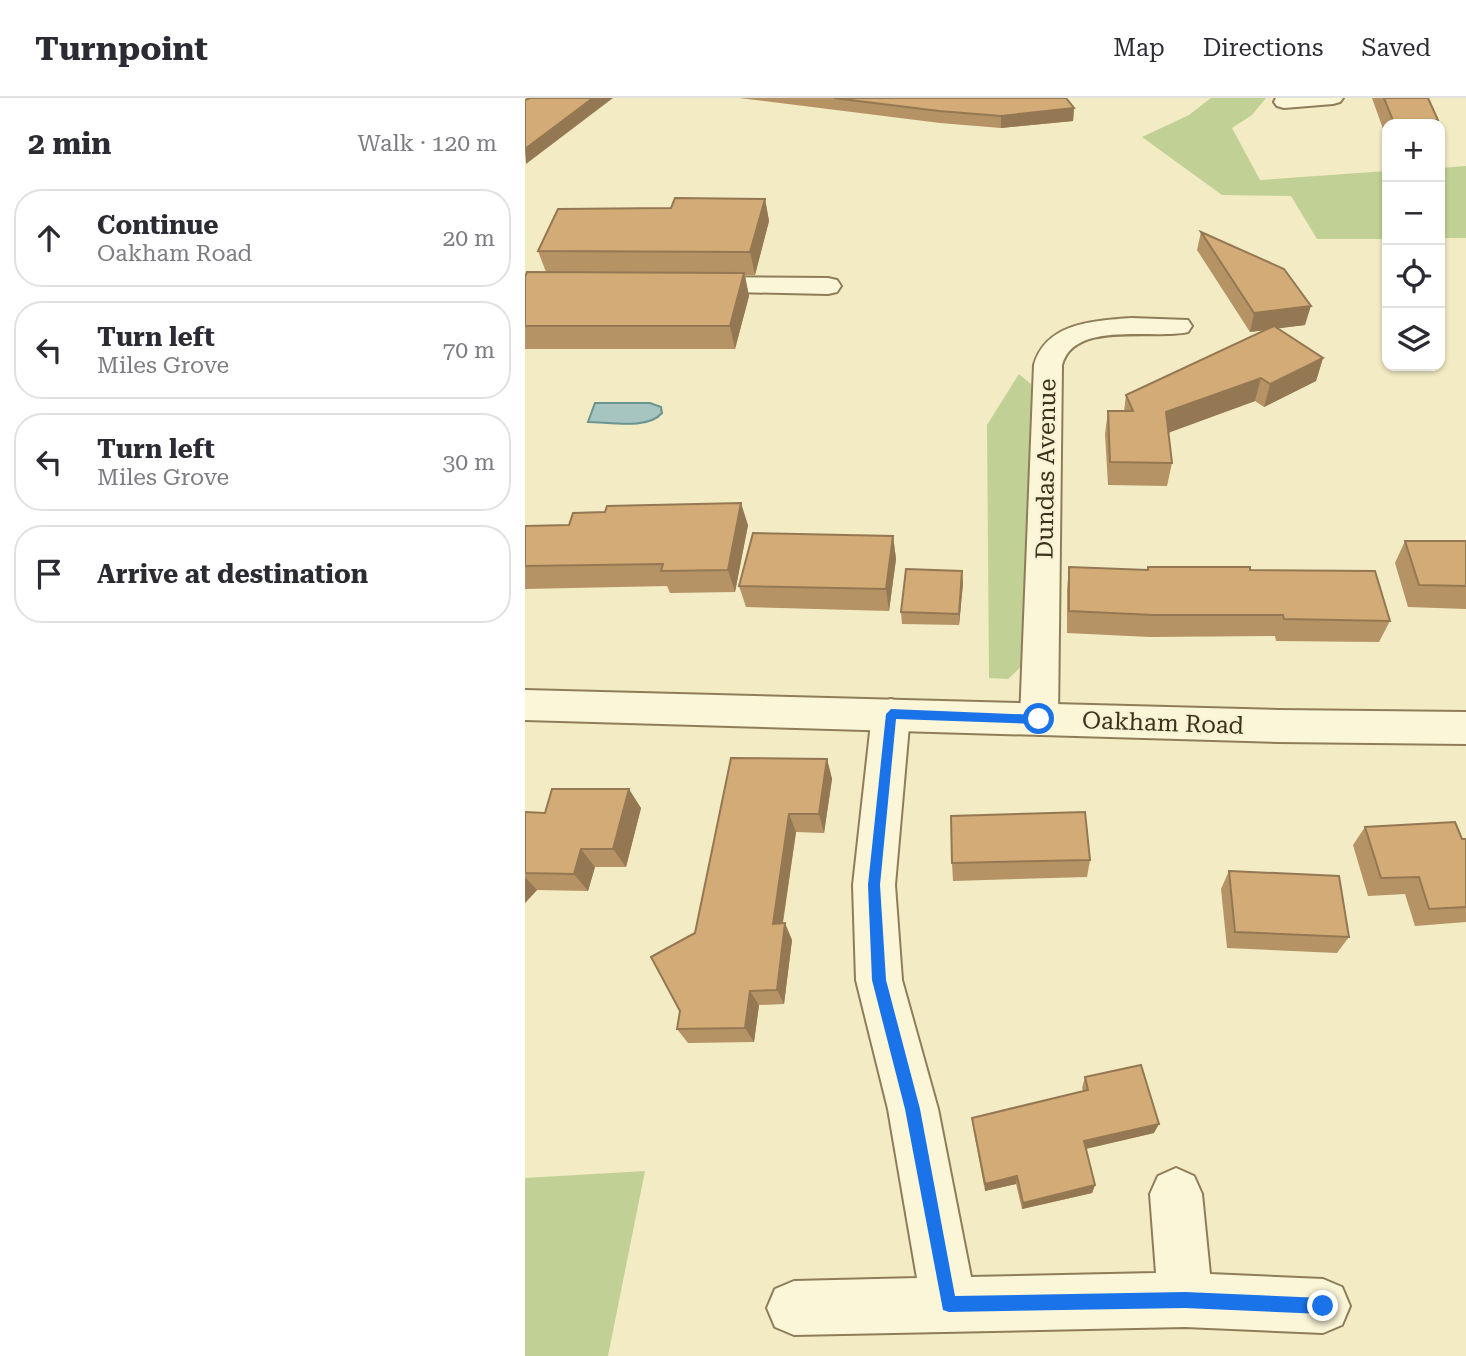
<!DOCTYPE html>
<html lang="en">
<head>
<meta charset="utf-8">
<style>
  body { margin:0; font-family:"Roboto Serif",serif; background:#f7f7f7; color:#2b2b33 }
  .controls { position:absolute; right:21px; top:21px; display:grid; overflow:hidden; border-radius:14px; box-shadow:0 2px 5px #0004 }
  .controls button { width:63px; height:63px; display:grid; place-items:center; padding:0; border:0; border-bottom:2px solid #e1e1e2; background:#fff; color:#2b2b33; font:35px sans-serif }
  .stop { position:absolute; width:21px; height:21px; margin:-16px; border:5px solid #1a73e8; border-radius:50%; background:#fff }
  .stop.end { background:#1a73e8; border-color:#fff; box-shadow:0 2px 7px #0008 }
  .list { margin:0; padding:0; list-style:none }
  h2 { display:flex; justify-content:space-between; align-items:center; height:91px; margin:0; padding:0 28px; font-size:30px }
  h2 small { font-size:23px; font-weight:400; color:#7c7c81 }
  .list li { display:grid; grid-template-columns:46px 1fr auto; gap:21px; align-items:center; box-sizing:border-box; height:98px; margin:0 14px 14px; padding:0 14px; border:2px solid #e1e1e2; border-radius:28px }
  .list b { display:block; font-size:26px; white-space:nowrap }
  .list p { margin:0; font-size:23px; white-space:nowrap; color:#7c7c81 }
  .list em { font-size:23px; font-style:normal; color:#7c7c81 }
  .icon { flex:none; width:38px; height:38px; fill:none; stroke:currentColor; stroke-width:2; stroke-linecap:round; stroke-linejoin:round }
  .map { position:relative; flex:none; width:941px; height:1258px; overflow:hidden }
  header { display:flex; align-items:center; gap:42px; box-sizing:border-box; height:98px; padding:0 35px; background:#fff; border-bottom:2px solid #e1e1e2 }
  header strong { font-size:33px }
  nav { display:flex; gap:38px; margin-inline-start:auto; font-size:24px }
  main { display:flex }
  aside { flex:1; background:#fff }
  .map>svg:first-child { display:block }
</style>
</head>
<body>
<header>
<strong>Turnpoint</strong>
<nav><a>Map</a><a>Directions</a><a>Saved</a></nav>
</header>
<main>
<aside>
<h2>2 min<small>Walk · 120 m</small></h2>
<ul class="list">
<li><svg class="icon" aria-label="ahead" viewBox="0 0 24 24"><path d="M12 20V5M6 11l6-6 6 6"/></svg><div><b>Continue</b><p>Oakham Road</p></div><em>20 m</em></li>
<li><svg class="icon" aria-label="left" viewBox="0 0 24 24"><path d="M17 20v-9H6M10 6l-5 5 5 5"/></svg><div><b>Turn left</b><p>Miles Grove</p></div><em>70 m</em></li>
<li><svg class="icon" aria-label="left" viewBox="0 0 24 24"><path d="M17 20v-9H6M10 6l-5 5 5 5"/></svg><div><b>Turn left</b><p>Miles Grove</p></div><em>30 m</em></li>
<li><svg class="icon" aria-label="arrive" viewBox="0 0 24 24"><path d="M6 21V4h12l-3 4 3 4H6"/></svg><div><b>Arrive at destination</b></div></li>
</ul>
</aside>
<div class="map">
<svg width="941" height="1258" viewBox="0 0 941 1258">
  <rect width="100%" height="100%" fill="#f2ebc3"/>
  <path fill="#c1d196" d="M686 0H741L727 17 707 30 735 82 862 73V141H792L766 98 697 97 617 39 664 17Z
    M941 68V140H915V70Z
    M494 276 506 286V299L501 558 498 567 483 581 464 580 462 327Z
    M120 1073 83 1258H0V1080Z"/>
  <path fill="#a6c4c0" stroke="#6b9490" stroke-width="2" d="M70 305H125L136 309 137 315C123 332 84 324 63 324Z"/>
  <g fill="none" stroke-linecap="round" stroke-linejoin="round">
    <defs>
      <path id="minor" d="M751 0H818L815 4 808 6 759 10 752 8 749 4Z
        M170 179 303 180 312 182 316 188 312 194 303 196 161 193 157 187 161 181Z
        M606 220 663 222 667 228 663 234C628 242 549 222 537 267L533 621 528 632 514 637 500 632 495 621 509 267C521 225 567 223 606 220Z
        M366 601 379 605 385 616 370 787 377 882 413 1011 446 1179 631 1175 625 1096 633 1078 651 1070 669 1078 677 1096 685 1176 798 1181 817 1189 825 1208 817 1227 798 1235 660 1229 269 1237 250 1229 242 1210 250 1191 269 1183 392 1180 363 1011 331 882 328 787 347 616 353 605Z"/>
      <path id="tertiary" d="M0 592 753 612 941 614V646L753 644 0 622Z"/>
    </defs>
    <use href="#minor" stroke="#8e7d58" stroke-width="4"/>
    <use href="#tertiary" stroke="#8e7d58" stroke-width="4"/>
    <use href="#minor" fill="#fbf6d8" fill-rule="evenodd"/>
    <use href="#tertiary" fill="#fbf6d8" fill-rule="evenodd"/>
  </g>
  <path fill="#b59365" d="M214 0H541L549 10 548 23 476 30 415 25Z
    M847 0H903L913 22 912 26H862V42Z
    M240 101 244 123 230 177H220L224 198 210 251H0V179L21 174 13 153 146 110Z
    M676 134 780 227 753 230 798 260 791 283 739 309 730 303 643 335 647 365 642 388 583 387 580 336 583 313H599L601 297 740 232 725 234 672 152Z
    M223 427 210 494 145 495 142 488 0 491V428Z
    M368 438 371 461 364 513 221 509 214 488Z
    M880 443H941V511L883 509 870 465Z
    M544 469 622 472 623 469 725 472 865 523 854 544 751 543 750 538 625 539 542 535V492Z
    M438 485 434 527 377 526 376 514Z
    M302 661 307 681 299 735 271 734 258 825 267 842 259 906 234 907 229 944 163 945 152 931 170 835Z
    M116 710 101 769H70L63 793 12 792 0 805V714L20 715Z
    M840 729 941 741V824L890 828 880 796 843 798 828 747Z
    M565 762 562 779 428 783 427 765Z
    M704 773 824 839 812 855 702 850 696 791Z
    M560 979 629 1035 560 1051 570 1087 567 1095 497 1111 491 1086 460 1093 448 1029 447 1020 558 993 557 990Z"/>
  <path fill="#947853" d="M68 0H88L1 66 0 51Z
    M549 10 548 23 476 30V18Z
    M240 101 244 123 230 177 225 154Z
    M219 175 224 198 210 251 205 228Z
    M786 208 780 227 725 234 729 215Z
    M798 260 791 283 739 309 745 286Z
    M736 280 730 303 637 337 641 314Z
    M216 405 223 427 210 494 203 472Z
    M368 438 371 461 364 513 361 491Z
    M437 473 438 485 434 527V516Z
    M302 661 307 681 299 735 294 716Z
    M104 691 116 710 101 769 88 751Z
    M264 716 271 734 255 842 248 826Z
    M56 751 70 769 63 793 49 776Z
    M0 779 12 792 0 805Z
    M260 825 267 842 259 906 252 892Z
    M225 893 234 907 229 944 220 930Z
    M634 1026 629 1035 556 1052 559 1043Z
    M492 1078 491 1086 460 1093V1086Z
    M570 1087 567 1095 497 1111 498 1105Z"/>
  <path fill="#d3ab76" stroke="#947853" stroke-width="2" d="M5 0H68L0 51V2Z
    M309 0H541L549 10 476 18 414 13Z
    M859 0H903L913 22 869 25Z
    M150 100 240 101 225 154 13 153 33 111 146 110Z
    M676 134 759 171 786 208 729 215Z
    M2 174 219 175 205 228H0V179Z
    M749 228 798 260 745 286 736 280 641 314 647 365 585 364 583 313H608L601 297Z
    M216 405 203 472 136 473 138 466 0 468V428L44 427 48 415 80 414 82 408Z
    M228 435 368 438 361 491 214 488Z
    M880 443H941V488L894 487Z
    M544 469 623 472V469H725V472L850 473 865 523 759 521 758 517H629L544 513Z
    M381 471 437 473 434 516 376 514Z
    M206 660 302 661 294 716H264L248 826 260 825 252 892 225 893 220 930 152 931 155 913 126 859 170 835Z
    M27 691H104L88 751H56L49 776 0 775V714L20 715Z
    M560 714 565 762 427 765 426 718Z
    M930 724 937 741H941V809L904 811 894 779 856 780 840 729Z
    M704 773 814 778 824 839 710 834Z
    M616 967 634 1026 559 1043 570 1087 498 1105 492 1078 460 1086 447 1020 563 992 560 979Z"/>
  <path fill="#1a73e8" d="M366 611 514 617 520 621 514 626 371 621 355 787 361 882 395 1011 430 1198 660 1194 798 1200 804 1202 806 1208 804 1213 798 1216 660 1210 424 1214 418 1212 380 1011 347 882 343 787 361 616Z"/>
  <g text-anchor="middle" dominant-baseline="central" stroke-width="5" stroke-linejoin="round" paint-order="stroke">
    <g font-size="24" fill="#3d311d" stroke="#f8f3d4">
      <text transform="translate(521 371) rotate(-89)">Dundas Avenue</text>
      <text transform="translate(638 625) rotate(2)">Oakham Road</text>
    </g>
  </g>
</svg>
<div class="controls">
<button>+</button>
<button>−</button>
<button><svg class="icon" aria-label="locate" viewBox="0 0 24 24"><circle cx="12" cy="12" r="6"/><path d="M12 2v4M12 18v4M2 12h4M18 12h4"/></svg></button>
<button><svg class="icon" aria-label="layers" viewBox="0 0 24 24"><path d="M12 4l9 5-9 5-9-5zM3 14l9 5 9-5"/></svg></button>
</div>
<div class="stop" style="left:514px;top:621px"></div>
<div class="stop end" style="left:798px;top:1208px"></div>
</div>
</main>
</body>
</html>
